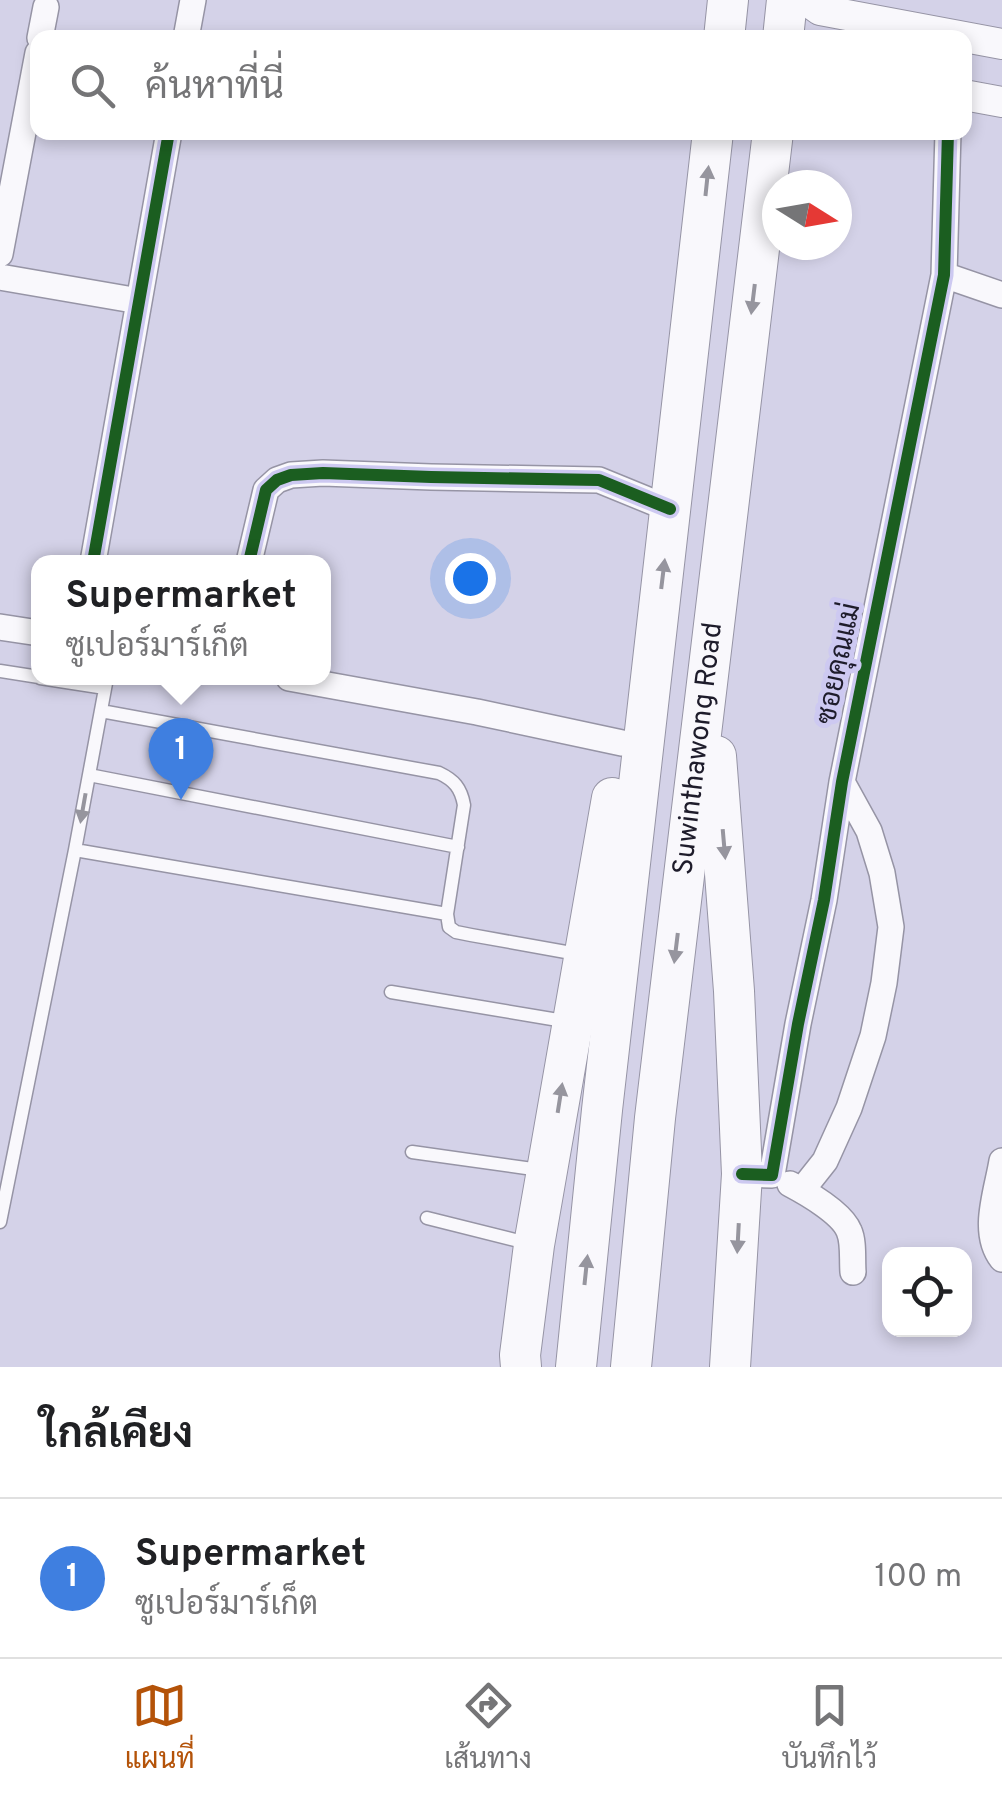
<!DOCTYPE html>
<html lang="th">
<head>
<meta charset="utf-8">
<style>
  body { margin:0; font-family:Overpass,Sarabun,sans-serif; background:#f6f6f6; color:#202124 }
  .controls { position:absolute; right:30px; bottom:30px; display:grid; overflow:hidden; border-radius:20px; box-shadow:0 5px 15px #0003 }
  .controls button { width:90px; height:90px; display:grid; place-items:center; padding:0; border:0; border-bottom:2px solid #e0e0e0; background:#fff; color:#202124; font:50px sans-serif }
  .compass { position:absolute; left:762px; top:170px; width:90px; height:90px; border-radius:50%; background:#fff; box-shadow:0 5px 15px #0003; rotate:101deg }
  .you { position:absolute; left:470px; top:578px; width:35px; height:35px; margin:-25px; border:8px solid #fff; border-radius:50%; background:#1a73e8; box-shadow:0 0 0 15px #1a73e833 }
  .badge { display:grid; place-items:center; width:65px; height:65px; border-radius:50%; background:#b45309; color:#fff; font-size:32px; font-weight:700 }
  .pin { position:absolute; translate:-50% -82px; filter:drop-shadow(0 2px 5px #0008) }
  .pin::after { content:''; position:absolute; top:52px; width:35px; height:30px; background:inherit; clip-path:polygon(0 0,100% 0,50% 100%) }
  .popup { position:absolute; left:31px; top:555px; width:300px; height:130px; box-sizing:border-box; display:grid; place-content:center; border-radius:20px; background:#fff; filter:drop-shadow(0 2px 8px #0005); font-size:32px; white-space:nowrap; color:#757577 }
  .popup b { font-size:38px; color:#202124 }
  .popup::after { content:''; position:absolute; left:50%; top:100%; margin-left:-20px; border:20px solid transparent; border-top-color:#fff }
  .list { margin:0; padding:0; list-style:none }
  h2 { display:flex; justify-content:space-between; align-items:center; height:130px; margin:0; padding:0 40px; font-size:42px }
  h2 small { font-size:32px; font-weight:400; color:#757577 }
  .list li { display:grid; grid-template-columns:65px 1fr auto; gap:30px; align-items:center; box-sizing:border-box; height:160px; padding:0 40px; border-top:2px solid #e0e0e0 }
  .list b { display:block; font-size:38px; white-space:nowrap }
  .list p { margin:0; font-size:32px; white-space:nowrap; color:#757577 }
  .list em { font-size:32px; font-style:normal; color:#757577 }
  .icon { flex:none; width:55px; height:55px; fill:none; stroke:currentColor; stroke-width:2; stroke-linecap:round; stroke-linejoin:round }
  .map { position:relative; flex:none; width:1002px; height:1367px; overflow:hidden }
  .search { position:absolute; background:#fff; box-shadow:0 5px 15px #0003; left:30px; right:30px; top:30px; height:110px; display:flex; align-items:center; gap:25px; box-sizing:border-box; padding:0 35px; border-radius:20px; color:#757577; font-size:38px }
  .sheet { height:290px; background:#fff }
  nav { display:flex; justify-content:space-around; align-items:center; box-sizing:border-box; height:140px; border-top:2px solid #e0e0e0; background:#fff; font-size:28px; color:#757577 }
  nav a { display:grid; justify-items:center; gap:5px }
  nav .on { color:#b45309 }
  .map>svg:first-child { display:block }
</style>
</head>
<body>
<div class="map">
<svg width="1002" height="1367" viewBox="0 0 1002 1367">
  <rect width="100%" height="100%" fill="#d4d2e8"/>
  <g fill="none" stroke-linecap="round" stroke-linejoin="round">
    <defs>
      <path id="service" d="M0 671 39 677
        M40 678 105 688
        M101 711 439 773C454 780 461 788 464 805L447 914 449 927 456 932 471 935 577 954
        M89 775 458 847
        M75 850 447 914
        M391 992 570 1022
        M412 1152 540 1170
        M427 1218 527 1243
        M0 1222 75 850 107 678"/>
      <path id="minor" d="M40 38 46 7
        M186 38 193 0
        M0 254 38 53
        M944 275 1002 295
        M0 277 139 301
        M93 562 169 132
        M249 562 266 490 277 480 291 475 323 473 431 477 599 480 670 509
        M0 627 39 633
        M289 678 477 712 622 743
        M1002 1161C997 1192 981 1232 1002 1259
        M742 1174 772 1175 798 1024 824 900 842 782 944 275 948 132
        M790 1184C807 1193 842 1213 849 1231 854 1242 852 1259 853 1272
        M802 1190 825 1161 849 1108 873 1036 884 983 891 927 882 873 869 831 842 782"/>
      <path id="tertiary" d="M806 0 820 10 1002 44
        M964 95 1002 102"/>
      <g id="trunk">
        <path d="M724 38 728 0"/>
        <path d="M783 38 787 0"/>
        <path d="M716 756 734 991 742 1174 730 1367"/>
        <path d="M521 1367 520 1355 534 1245 612 798"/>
        <path d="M576 1367 602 1110 713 132"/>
        <path id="s1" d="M631 1367 655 1118 773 132"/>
      </g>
    </defs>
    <use href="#service" stroke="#9694a5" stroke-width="15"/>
    <use href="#minor" stroke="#9694a5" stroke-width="28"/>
    <use href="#tertiary" stroke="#9694a5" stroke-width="32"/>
    <use href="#trunk" stroke="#9694a5" stroke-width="42"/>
    <use href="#service" stroke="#f9f8fc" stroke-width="12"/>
    <use href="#minor" stroke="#f9f8fc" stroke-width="25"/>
    <use href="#tertiary" stroke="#f9f8fc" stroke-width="30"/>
    <use href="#trunk" stroke="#f9f8fc" stroke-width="40"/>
    <defs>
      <path id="cycleway" d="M93 562 169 132
        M249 562 266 490 277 480 291 475 323 473 431 477 599 480 670 509
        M742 1174 772 1175 798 1024 824 900 842 782 944 275 948 132"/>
    </defs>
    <use href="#cycleway" stroke="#cdc9f1" stroke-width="19"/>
    <use href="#cycleway" stroke="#1b5e20" stroke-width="12"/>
  </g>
  <defs><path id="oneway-solid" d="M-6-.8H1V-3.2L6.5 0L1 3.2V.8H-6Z" transform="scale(2.5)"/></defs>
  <g fill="#96959e">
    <use href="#oneway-solid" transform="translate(707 181) rotate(-84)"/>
    <use href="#oneway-solid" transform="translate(753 299) rotate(97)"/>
    <use href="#oneway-solid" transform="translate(663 574) rotate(-83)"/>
    <use href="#oneway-solid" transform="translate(83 808) rotate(100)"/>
    <use href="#oneway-solid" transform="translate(724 844) rotate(85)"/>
    <use href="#oneway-solid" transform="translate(676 948) rotate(97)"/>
    <use href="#oneway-solid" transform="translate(560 1098) rotate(-81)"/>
    <use href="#oneway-solid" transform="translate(738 1238) rotate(93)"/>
    <use href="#oneway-solid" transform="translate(586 1270) rotate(-84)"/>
  </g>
  <g text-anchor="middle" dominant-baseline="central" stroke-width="10" stroke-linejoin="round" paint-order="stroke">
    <g font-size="28" fill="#1e1c2b" stroke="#cdc9f1">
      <text transform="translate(840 664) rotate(-78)">ซอยคุณแม่</text>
      <text stroke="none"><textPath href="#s1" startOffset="622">Suwinthawong Road</textPath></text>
    </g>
  </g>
</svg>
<div class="controls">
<button><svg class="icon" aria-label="locate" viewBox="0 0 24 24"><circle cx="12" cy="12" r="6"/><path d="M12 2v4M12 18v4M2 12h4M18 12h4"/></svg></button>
</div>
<svg class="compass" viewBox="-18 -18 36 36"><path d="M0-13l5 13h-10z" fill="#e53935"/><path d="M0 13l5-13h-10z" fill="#757577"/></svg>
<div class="you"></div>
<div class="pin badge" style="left:181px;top:800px;background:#3f7fe0">1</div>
<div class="popup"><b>Supermarket</b>ซูเปอร์มาร์เก็ต</div>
<div class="search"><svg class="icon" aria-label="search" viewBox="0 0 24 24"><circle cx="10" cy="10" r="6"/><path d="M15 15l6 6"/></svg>ค้นหาที่นี่</div>
</div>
<section class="sheet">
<h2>ใกล้เคียง<small></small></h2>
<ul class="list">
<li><span class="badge" style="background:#3f7fe0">1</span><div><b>Supermarket</b><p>ซูเปอร์มาร์เก็ต</p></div><em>100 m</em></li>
</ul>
</section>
<nav>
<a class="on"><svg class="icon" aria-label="map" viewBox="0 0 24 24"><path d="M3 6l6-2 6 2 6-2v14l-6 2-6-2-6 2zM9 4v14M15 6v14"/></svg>แผนที่</a>
<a><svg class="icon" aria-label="directions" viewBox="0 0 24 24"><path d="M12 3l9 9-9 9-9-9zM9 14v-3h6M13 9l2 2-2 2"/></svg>เส้นทาง</a>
<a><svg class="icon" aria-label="saved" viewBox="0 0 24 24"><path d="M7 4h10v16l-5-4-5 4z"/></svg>บันทึกไว้</a>
</nav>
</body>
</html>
